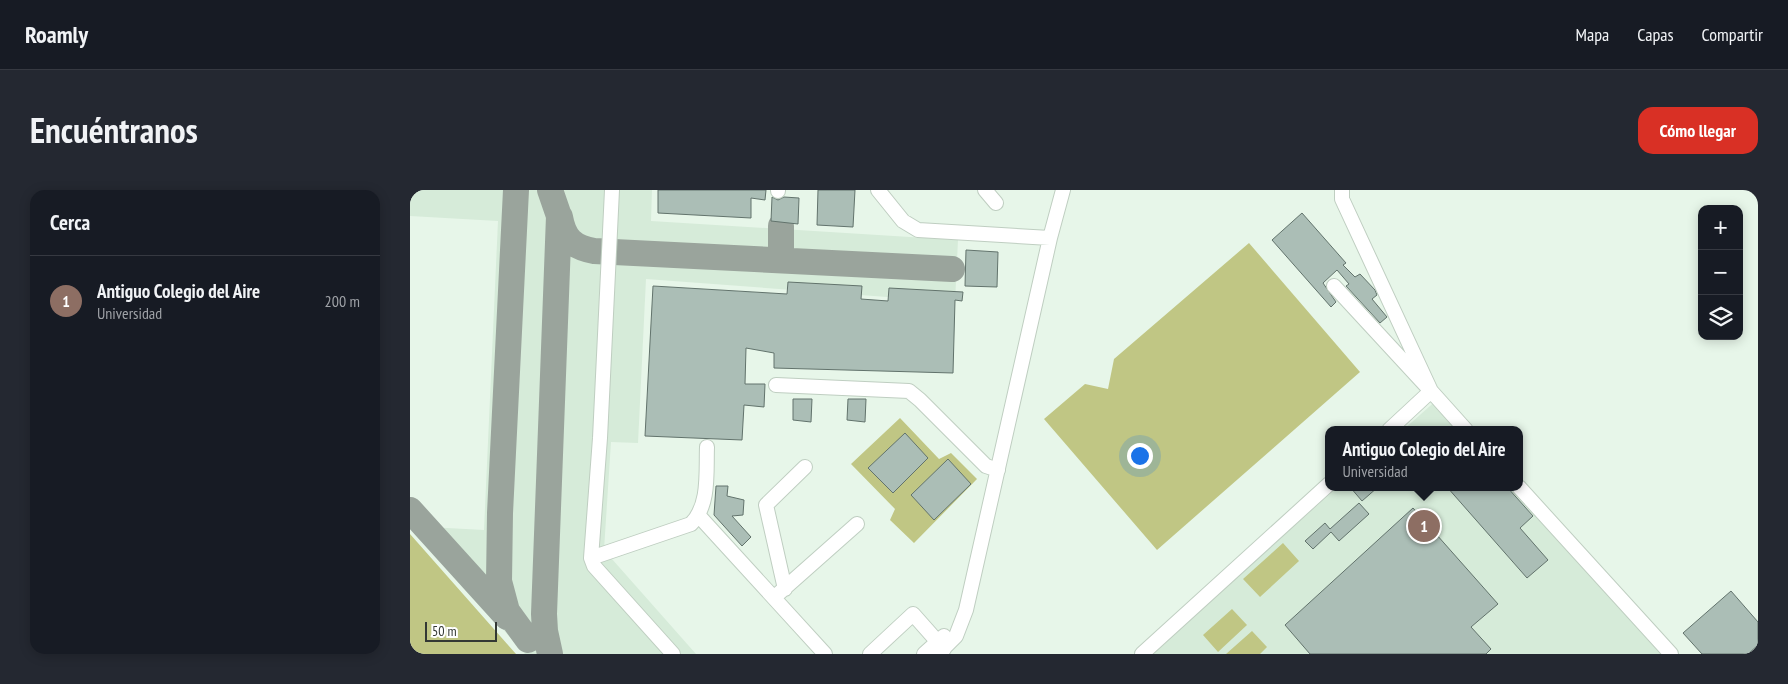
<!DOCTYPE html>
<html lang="es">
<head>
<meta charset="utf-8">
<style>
  body { margin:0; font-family:"PT Sans Narrow",sans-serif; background:#242831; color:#f1f3f6 }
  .controls { position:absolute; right:15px; top:15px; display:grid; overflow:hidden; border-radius:10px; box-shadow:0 2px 12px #0003 }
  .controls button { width:45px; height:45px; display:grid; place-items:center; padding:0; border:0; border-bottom:1px solid #363941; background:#171b24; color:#f1f3f6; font:25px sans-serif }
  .scale { position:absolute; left:15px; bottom:12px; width:72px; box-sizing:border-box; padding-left:5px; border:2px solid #333834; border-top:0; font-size:14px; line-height:18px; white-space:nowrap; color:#333834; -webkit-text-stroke:4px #fff; paint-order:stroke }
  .you { position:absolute; left:729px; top:265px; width:18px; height:18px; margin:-12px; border:4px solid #fff; border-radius:50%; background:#1a73e8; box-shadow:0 0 0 8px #1a73e833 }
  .badge { display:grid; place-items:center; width:32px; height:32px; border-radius:50%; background:#d93025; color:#fff; font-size:16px; font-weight:700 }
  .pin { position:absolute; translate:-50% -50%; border:2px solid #fff; box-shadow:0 1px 5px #0006 }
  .popup { position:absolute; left:915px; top:236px; width:198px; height:65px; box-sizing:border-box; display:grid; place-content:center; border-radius:10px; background:#171b24; filter:drop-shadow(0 1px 4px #0005); font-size:16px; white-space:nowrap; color:#9ea1a6 }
  .popup b { font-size:19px; color:#f1f3f6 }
  .popup::after { content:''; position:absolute; left:50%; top:100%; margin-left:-10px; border:10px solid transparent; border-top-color:#171b24 }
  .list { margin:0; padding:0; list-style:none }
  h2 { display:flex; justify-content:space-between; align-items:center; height:65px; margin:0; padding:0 20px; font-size:21px }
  h2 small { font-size:16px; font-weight:400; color:#9ea1a6 }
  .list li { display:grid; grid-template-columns:32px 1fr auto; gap:15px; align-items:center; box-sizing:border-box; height:90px; padding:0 20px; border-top:1px solid #363941 }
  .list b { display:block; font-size:19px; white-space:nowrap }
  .list p { margin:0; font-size:16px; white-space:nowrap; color:#9ea1a6 }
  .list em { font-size:16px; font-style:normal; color:#9ea1a6 }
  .icon { flex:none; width:28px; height:28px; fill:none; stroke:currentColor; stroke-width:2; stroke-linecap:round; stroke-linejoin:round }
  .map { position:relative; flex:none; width:1348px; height:464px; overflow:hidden; border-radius:15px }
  header { display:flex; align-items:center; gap:30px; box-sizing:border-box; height:70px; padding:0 25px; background:#171b24; border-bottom:1px solid #363941 }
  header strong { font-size:24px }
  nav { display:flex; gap:28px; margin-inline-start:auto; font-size:18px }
  .intro { display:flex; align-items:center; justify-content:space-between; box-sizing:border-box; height:120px; padding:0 30px }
  h1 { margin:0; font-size:35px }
  .button { padding:12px 22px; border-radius:15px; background:#d93025; color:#fff; font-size:18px; font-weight:700 }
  main { display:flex; gap:30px; padding:0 30px }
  aside { flex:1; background:#171b24; border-radius:15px; box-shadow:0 2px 12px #0003 }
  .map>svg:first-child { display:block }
</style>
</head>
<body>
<header>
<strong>Roamly</strong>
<nav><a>Mapa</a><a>Capas</a><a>Compartir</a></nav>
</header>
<div class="intro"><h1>Encuéntranos</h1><a class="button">Cómo llegar</a></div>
<main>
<aside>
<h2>Cerca<small></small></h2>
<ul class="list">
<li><span class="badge" style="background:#8d6e63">1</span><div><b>Antiguo Colegio del Aire</b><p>Universidad</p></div><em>200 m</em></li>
</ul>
</aside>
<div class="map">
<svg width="1348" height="464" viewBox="0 0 1348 464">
  <rect width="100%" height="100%" fill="#e7f6e9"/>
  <path fill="#d6ebd9" d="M0 0H242L241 31 548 50 545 112 236 89 228 253 201 252 194 360 286 464H115L0 336 74 340 88 31 0 26Z
    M1029 208 1057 240H993Z
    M928 297H1109L1257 464H740Z"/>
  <path fill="#c0c684" d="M839 53 950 182 747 360 634 229 675 194 698 199 704 169Z
    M490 228 529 269 541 263 567 289 504 353 480 330 485 319 441 274Z
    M0 344 106 464H0Z
    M873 353 889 371 850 407 833 389Z
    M822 419 837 435 808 462 793 445Z
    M842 441 857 457 850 464H816Z"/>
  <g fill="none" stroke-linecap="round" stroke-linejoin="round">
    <path stroke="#9aa49c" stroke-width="26" d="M106 0 90 323 89 391 97 421 118 450
      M150 27C154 49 163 57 184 61L542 79
      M371 70V36
      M0 320 97 427
      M140 464 135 441 134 424 149 26 140 0"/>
  </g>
  <path fill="#abbeb6" stroke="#62736c" d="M248 0H356L355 10 341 8V28L248 23Z
    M408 0H445L443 37 407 35Z
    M362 7 368 10 374 7 389 8 388 34 361 31Z
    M892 23 936 73 933 75 945 87 950 84 965 100 967 105 962 109 977 127 970 133 936 96 939 94 927 80 913 93 926 112 921 117 862 50Z
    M556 60 588 62 587 97 555 96Z
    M378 92 452 96 451 109 478 111 479 98 553 102 552 111 545 110 543 183 364 178V163L336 158 335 194H355L354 217 334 215 332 250 235 246 243 96 377 104Z
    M383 209H402L401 232 383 230Z
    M438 209H456L455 232 437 230Z
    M495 243 518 268 483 303 458 278Z
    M538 269 561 294 524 330 501 305Z
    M306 296H318L317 306 334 310 333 325 322 326 341 347 332 356 304 325Z
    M940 297H968L952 311Z
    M1037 297H1097L1123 326 1110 338 1138 370 1117 388Z
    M949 313 959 324 929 351 921 342 903 359 895 351 915 333 920 339Z
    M1003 318 1088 414 1061 437 1081 459 1076 464H900L875 435Z
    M1321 401 1348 432V455L1338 464H1292L1273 443Z"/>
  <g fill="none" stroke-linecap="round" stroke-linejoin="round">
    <defs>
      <path id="minor" d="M202 0 190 248 181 368 184 376 263 464
        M468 0 493 31 508 40 640 48
        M575 0 586 13
        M932 0V9L1021 201 1056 240
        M368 1V0
        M924 96 1021 201 979 240
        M366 195 499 201 510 210 576 276 588 280
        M1109 297 1261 464
        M289 326 415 464
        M181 368 281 334C300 315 296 282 297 257
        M375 399 356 315 395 277
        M368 404 447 334
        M460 464 503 424 534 459
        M514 464 534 446
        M528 464 546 446 556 420 640 48 653 0
        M732 464 919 294"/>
    </defs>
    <use href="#minor" stroke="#bfcec1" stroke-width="16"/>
    <use href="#minor" stroke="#fff" stroke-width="14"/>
  </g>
</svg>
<div class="controls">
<button>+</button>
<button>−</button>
<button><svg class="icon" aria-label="layers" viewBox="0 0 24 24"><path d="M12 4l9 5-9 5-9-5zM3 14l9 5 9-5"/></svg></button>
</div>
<div class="scale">50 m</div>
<div class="you"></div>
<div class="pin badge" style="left:1014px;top:336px;background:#8d6e63">1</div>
<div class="popup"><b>Antiguo Colegio del Aire</b>Universidad</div>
</div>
</main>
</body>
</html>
